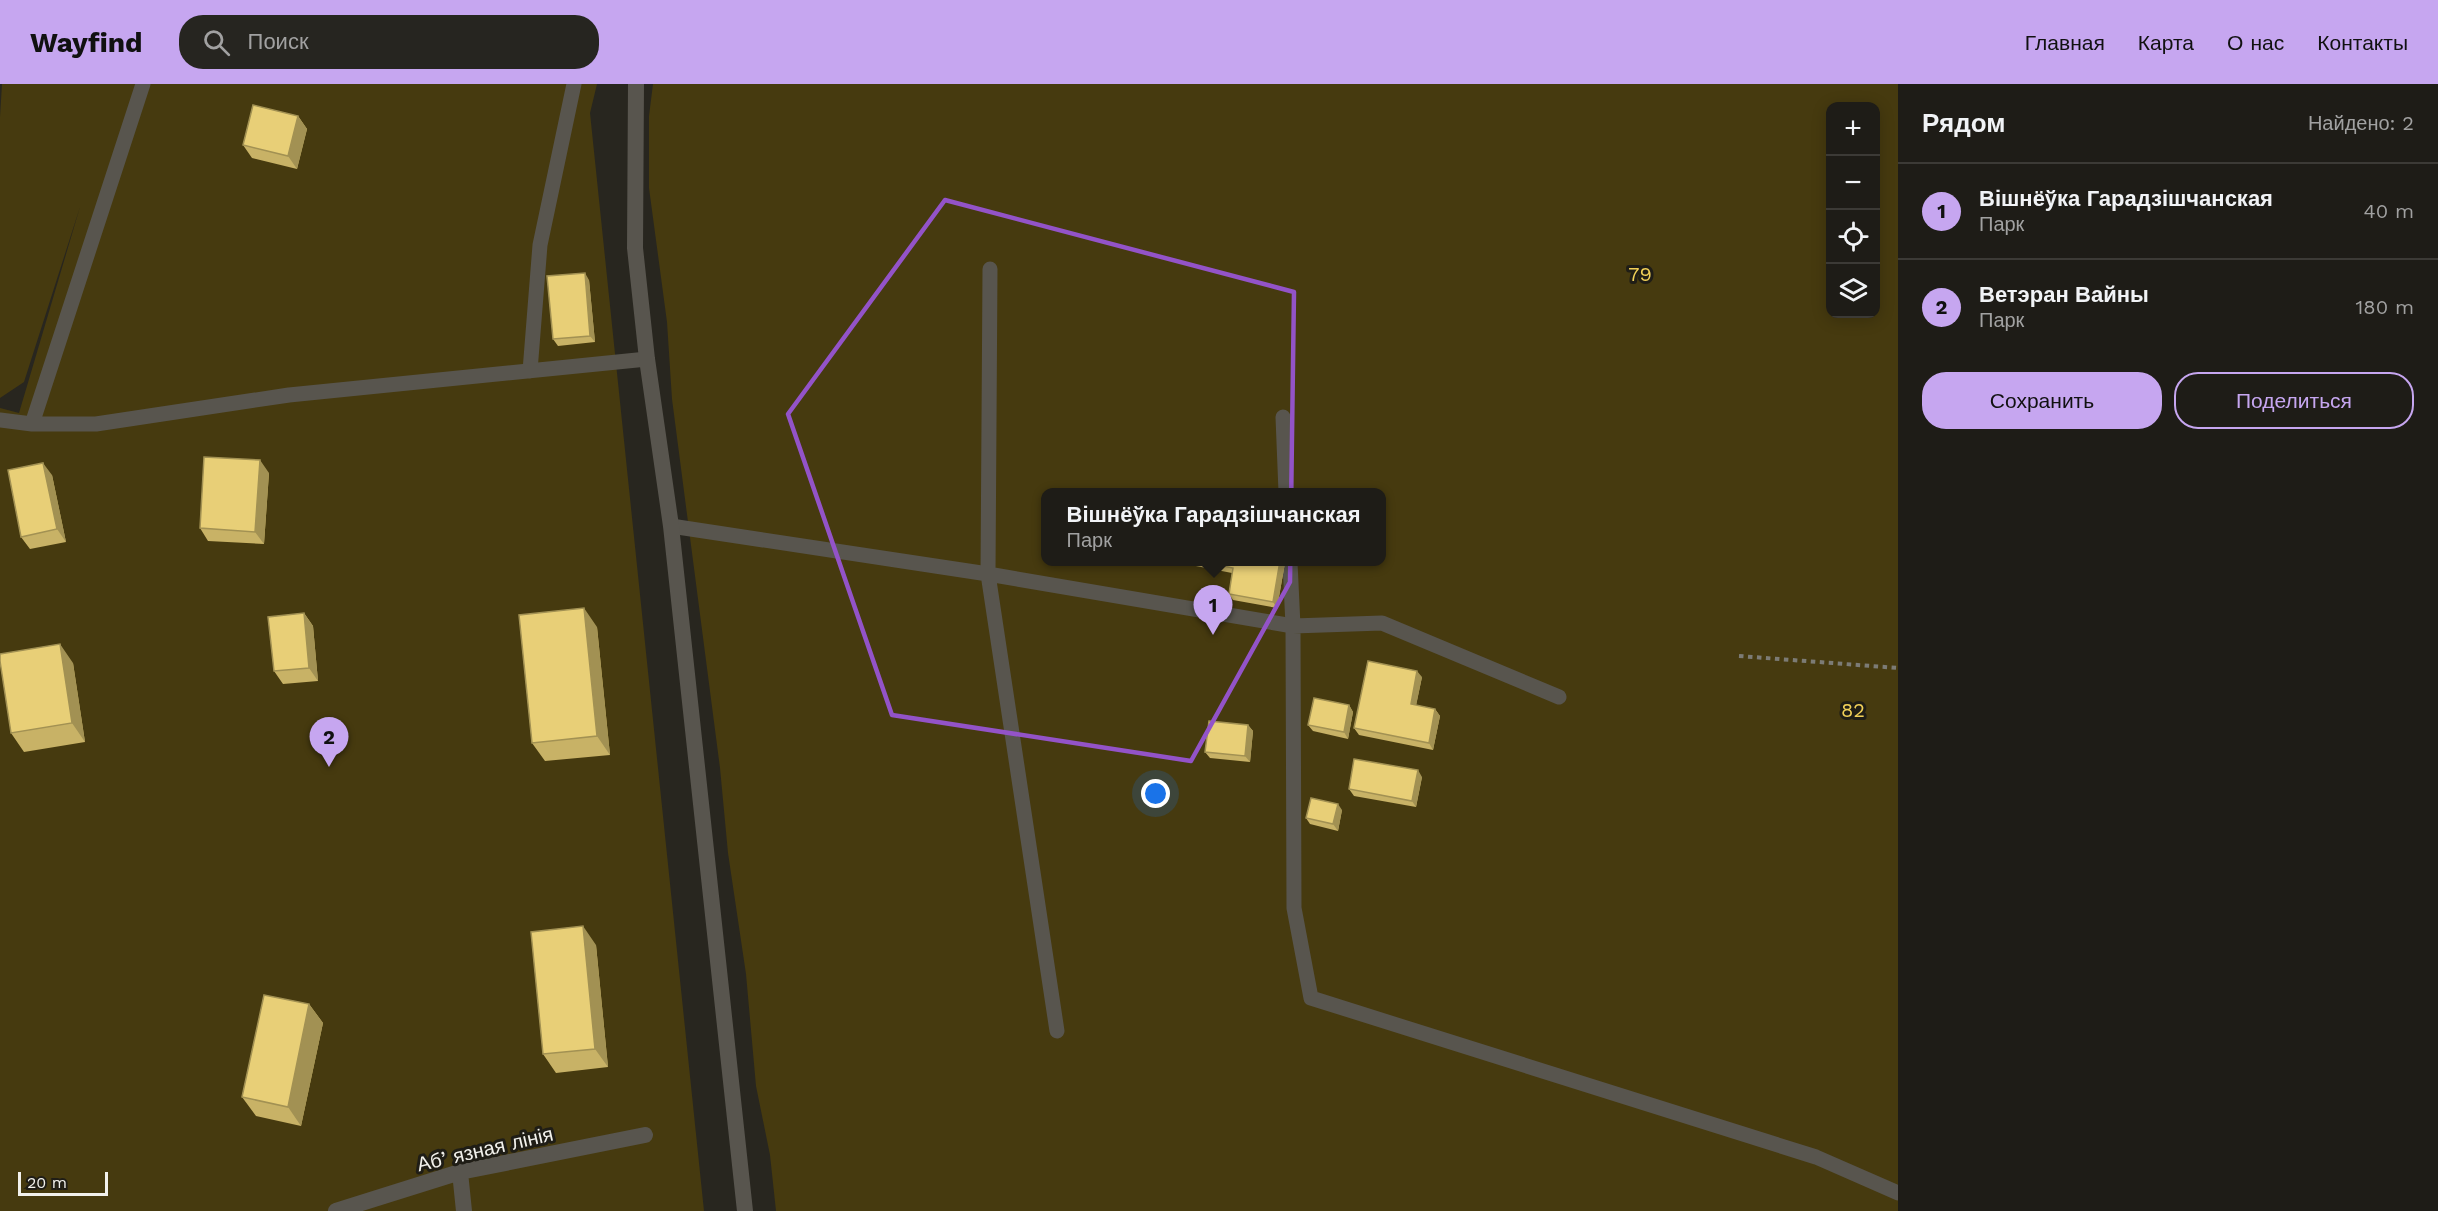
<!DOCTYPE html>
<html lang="ru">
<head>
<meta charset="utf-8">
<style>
  body { margin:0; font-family:"Work Sans",sans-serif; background:#262520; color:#f1f3f6 }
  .controls { position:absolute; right:18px; top:18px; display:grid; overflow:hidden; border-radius:12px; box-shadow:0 3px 15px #0003 }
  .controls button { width:54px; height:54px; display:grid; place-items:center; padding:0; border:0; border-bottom:2px solid #3c3a36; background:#1e1c17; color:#f1f3f6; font:30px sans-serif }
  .scale { position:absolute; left:18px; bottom:15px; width:90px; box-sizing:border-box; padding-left:6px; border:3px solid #f2f1ec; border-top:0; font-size:16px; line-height:21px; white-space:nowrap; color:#f2f1ec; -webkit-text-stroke:4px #1f1d16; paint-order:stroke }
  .you { position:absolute; left:1156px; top:710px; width:21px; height:21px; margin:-15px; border:4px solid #fff; border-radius:50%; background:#1a73e8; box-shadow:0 0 0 9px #1a73e833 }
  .badge { display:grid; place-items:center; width:39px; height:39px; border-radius:50%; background:#c6a6f0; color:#111; font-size:20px; font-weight:700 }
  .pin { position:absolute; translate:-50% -50px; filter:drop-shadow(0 2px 3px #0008) }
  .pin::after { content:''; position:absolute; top:32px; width:21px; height:18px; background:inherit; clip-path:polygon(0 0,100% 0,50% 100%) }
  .popup { position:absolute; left:1041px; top:404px; width:345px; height:78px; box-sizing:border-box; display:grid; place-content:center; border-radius:12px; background:#1e1c17; filter:drop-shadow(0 2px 4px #0005); font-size:20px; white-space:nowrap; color:#a1a1a1 }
  .popup b { font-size:22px; color:#f1f3f6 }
  .popup::after { content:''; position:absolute; left:50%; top:100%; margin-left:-12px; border:12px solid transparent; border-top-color:#1e1c17 }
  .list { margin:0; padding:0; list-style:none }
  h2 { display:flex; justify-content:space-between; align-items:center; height:78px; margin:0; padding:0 24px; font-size:26px }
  h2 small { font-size:20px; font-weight:400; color:#a1a1a1 }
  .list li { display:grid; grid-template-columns:39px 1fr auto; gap:18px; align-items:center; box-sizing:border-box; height:96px; padding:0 24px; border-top:2px solid #3c3a36 }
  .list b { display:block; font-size:22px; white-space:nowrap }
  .list p { margin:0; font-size:20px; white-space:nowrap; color:#a1a1a1 }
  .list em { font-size:20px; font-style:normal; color:#a1a1a1 }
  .actions { display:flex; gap:12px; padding:18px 24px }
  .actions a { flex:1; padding:14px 0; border:2px solid #c6a6f0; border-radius:24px; text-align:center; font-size:21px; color:#c6a6f0 }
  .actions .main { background:#c6a6f0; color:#111 }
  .icon { flex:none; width:33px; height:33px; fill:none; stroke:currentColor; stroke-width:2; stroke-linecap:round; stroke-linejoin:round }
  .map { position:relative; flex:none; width:1898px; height:1127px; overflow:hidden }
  header { display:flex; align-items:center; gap:36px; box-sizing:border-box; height:84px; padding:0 30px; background:#c6a6f0; color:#111 }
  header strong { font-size:28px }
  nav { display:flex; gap:33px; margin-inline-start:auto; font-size:21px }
  .search { width:420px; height:54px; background:#262520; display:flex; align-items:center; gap:15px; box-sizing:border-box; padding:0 21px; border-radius:24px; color:#a1a1a1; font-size:22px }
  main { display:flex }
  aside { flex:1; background:#1e1c17 }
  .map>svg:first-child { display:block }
</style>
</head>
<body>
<header>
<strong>Wayfind</strong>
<div class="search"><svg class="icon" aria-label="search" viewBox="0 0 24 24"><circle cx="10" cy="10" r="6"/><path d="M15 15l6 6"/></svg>Поиск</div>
<nav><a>Главная</a><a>Карта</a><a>О нас</a><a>Контакты</a></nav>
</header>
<main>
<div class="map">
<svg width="1898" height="1127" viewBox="0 0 1898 1127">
  <rect width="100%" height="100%" fill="#28261f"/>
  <path fill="#463a0f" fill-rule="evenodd" d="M2 0H597L590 29 704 1127H0V324L19 329 80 123 24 298 0 314V33Z
    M653 0H1898V1127H776L770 1071 756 1002 746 890 728 769 720 684 672 315 667 238 649 104V32ZM1830 22H1876V230H1830ZM1045 408H1381V478H1045Z"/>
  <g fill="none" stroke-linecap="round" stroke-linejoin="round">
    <path stroke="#7c7b75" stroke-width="4" stroke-dasharray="4.5 4.5" stroke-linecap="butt" d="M1739 572 1898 584"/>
    <path stroke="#58554e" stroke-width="15" d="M990 185 988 490 1057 947
      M530 287 540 161 574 0
      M1283 333 1286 408
      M0 336 32 340H96L289 311 647 275
      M32 340 143 0
      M671 442 988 490 1293 542 1382 539 1559 613
      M1290 478 1293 542 1294 824 1311 914 1816 1073 1898 1109"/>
    <path stroke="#58554e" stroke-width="16" d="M460 1088 464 1127
      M336 1127 460 1088 645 1051"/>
    <path stroke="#58554e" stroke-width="16" d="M636 0 635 164 647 275 671 442 745 1127"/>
  </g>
  <path fill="#c8b266" d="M298 32 307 45 297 85 252 74 243 61Z
    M589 196 595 258 558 262 553 255Z
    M269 389 264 460 208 457 200 444Z
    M52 391 66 458 30 465 21 453Z
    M1170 477H1284L1285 479 1277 524 1233 516 1229 510 1232 489Z
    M304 529 313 542 318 597 283 600 274 587Z
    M597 543 610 671 545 677 532 659Z
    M73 579 85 658 24 668 11 649Z
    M1422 593 1416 621 1435 625 1440 632 1433 666 1359 651 1354 644Z
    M1349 621 1353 628 1348 655 1313 647 1308 641Z
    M1248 641 1253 647 1250 678 1210 674 1205 668Z
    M1422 693 1416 723 1354 712 1349 705Z
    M1342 726 1338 747 1310 740 1306 734Z
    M596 861 608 983 556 989 543 970Z
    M309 920 323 939 301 1042 256 1032 242 1013Z"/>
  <path fill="#a29153" d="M298 32 307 45 297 85 288 72Z
    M585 189 589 196 595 258 590 252Z
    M260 376 269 389 264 460 255 448Z
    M43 379 52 391 66 458 57 445Z
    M1280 477H1284L1285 479 1277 524 1273 518Z
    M584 524 597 543 610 671 597 652Z
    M304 529 313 542 318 597 309 584Z
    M60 560 73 579 85 658 72 639Z
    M1417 587 1422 593 1415 627 1411 620Z
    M1349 621 1353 628 1348 655 1344 648Z
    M1435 625 1440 632 1433 666 1429 659Z
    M1248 641 1253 647 1250 678 1245 672Z
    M1418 686 1422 693 1416 723 1412 717Z
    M1338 720 1342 726 1338 747 1333 740Z
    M583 842 596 861 608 983 595 965Z
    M309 920 323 939 301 1042 288 1023Z"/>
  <path fill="#e8cf77" stroke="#a29153" stroke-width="1.5" d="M253 21 298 32 288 72 243 61Z
    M585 189 590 252 553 255 547 192Z
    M204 373 260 376 255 448 200 444Z
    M43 379 57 445 21 453 8 386Z
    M1198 477H1280L1273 518 1229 510 1233 484Z
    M584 524 597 652 532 659 519 531Z
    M304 529 309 584 274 587 268 533Z
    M60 560 72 639 11 649 0 577V570Z
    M1368 577 1417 587 1411 620 1435 625 1429 659 1354 644Z
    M1314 614 1349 621 1344 648 1308 641Z
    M1209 637 1248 641 1245 672 1205 668Z
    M1354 675 1418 686 1412 717 1349 705Z
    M1311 714 1338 720 1333 740 1306 734Z
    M583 842 595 965 543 970 531 848Z
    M264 911 309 920 288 1023 242 1013Z"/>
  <path fill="none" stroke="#9353c8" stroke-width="4.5" stroke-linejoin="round" d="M945 116 1294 208 1290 498 1191 677 892 631 788 330Z"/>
  <g text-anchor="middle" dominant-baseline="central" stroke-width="6" stroke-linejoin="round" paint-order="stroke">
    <g font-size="20" fill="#f0cf57" stroke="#1f1d16">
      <text x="1640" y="190">79</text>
      <text x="1853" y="626">82</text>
    </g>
    <g font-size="20" fill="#f2f1ec" stroke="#1f1d16">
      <text transform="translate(485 1065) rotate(-13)">Абʼязная лінія</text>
    </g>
  </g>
</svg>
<div class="controls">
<button>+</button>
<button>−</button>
<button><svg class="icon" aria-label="locate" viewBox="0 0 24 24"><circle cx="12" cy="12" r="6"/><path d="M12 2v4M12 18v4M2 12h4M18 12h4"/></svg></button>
<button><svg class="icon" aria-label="layers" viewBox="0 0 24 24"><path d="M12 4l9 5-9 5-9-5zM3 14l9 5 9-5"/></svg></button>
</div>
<div class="scale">20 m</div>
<div class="you"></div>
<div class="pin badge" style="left:1213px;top:551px">1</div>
<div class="popup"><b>Вішнёўка Гарадзішчанская</b>Парк</div>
<div class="pin badge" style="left:329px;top:683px">2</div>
</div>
<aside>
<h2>Рядом<small>Найдено: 2</small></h2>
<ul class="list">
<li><span class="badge">1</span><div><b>Вішнёўка Гарадзішчанская</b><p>Парк</p></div><em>40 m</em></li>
<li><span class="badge">2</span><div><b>Ветэран Вайны</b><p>Парк</p></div><em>180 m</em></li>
</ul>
<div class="actions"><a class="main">Сохранить</a><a>Поделиться</a></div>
</aside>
</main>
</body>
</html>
